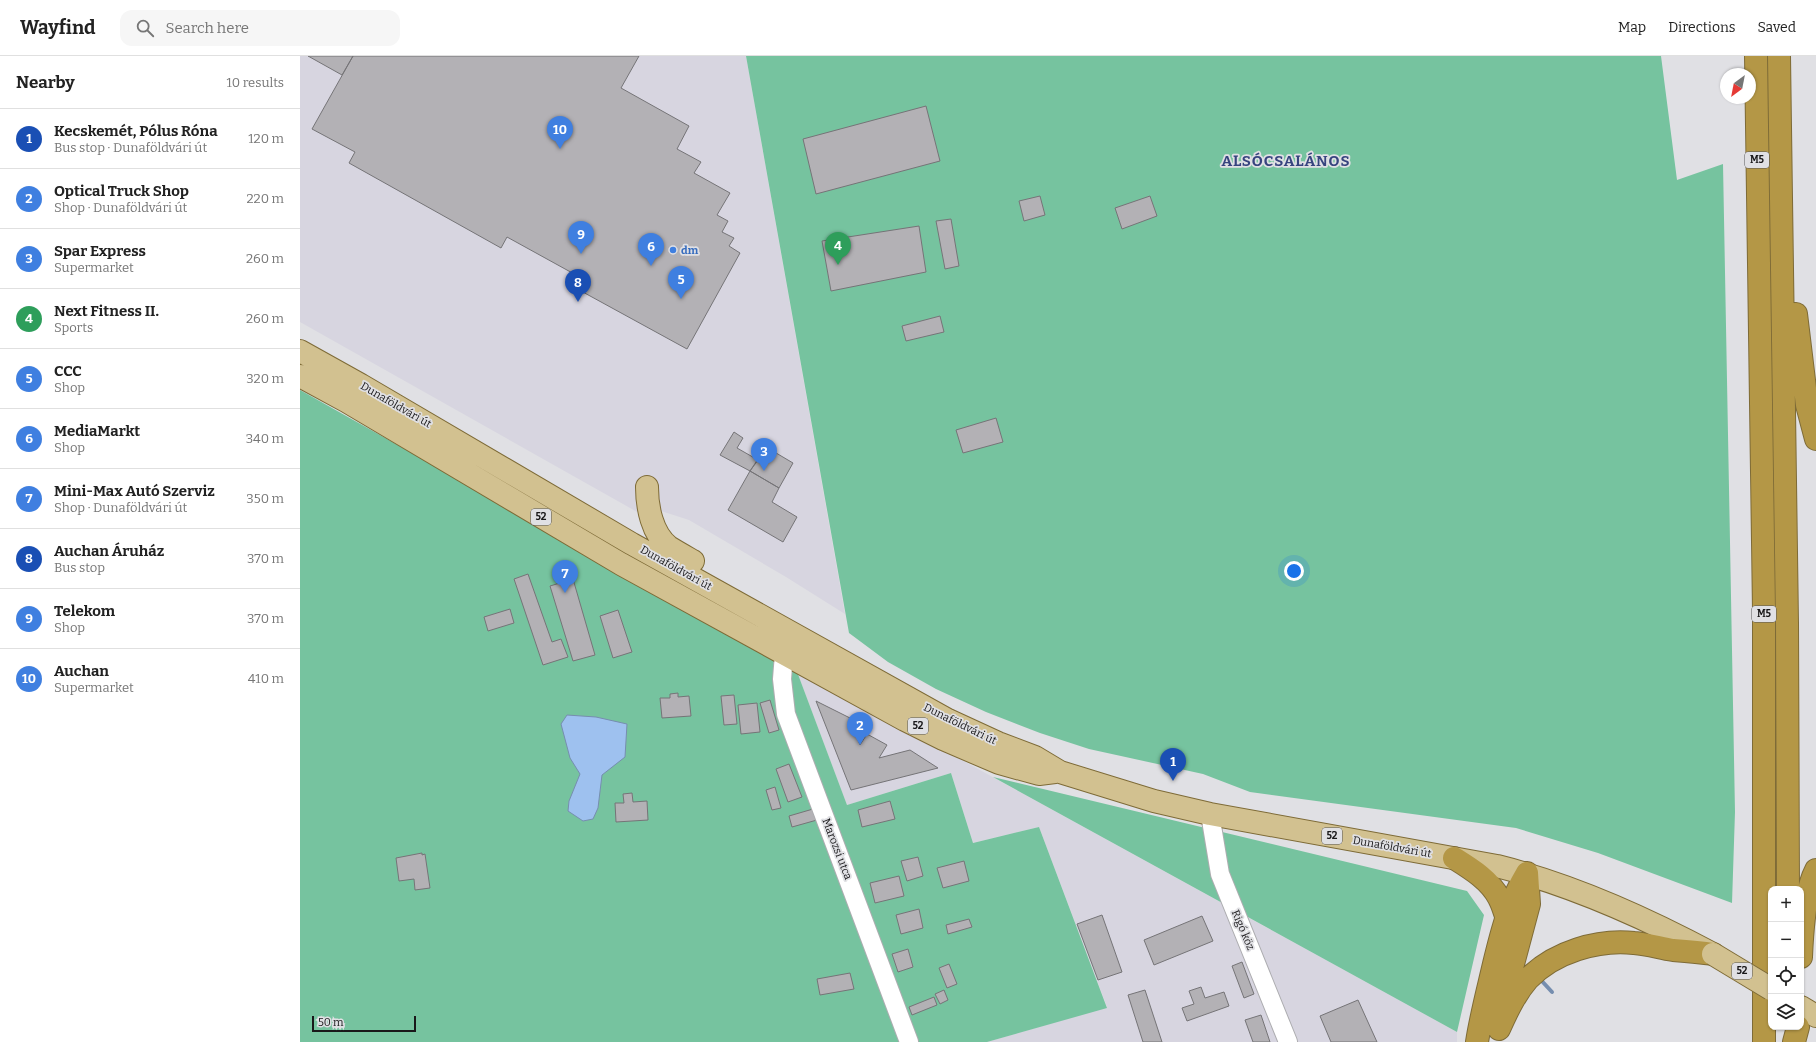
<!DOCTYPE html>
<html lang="en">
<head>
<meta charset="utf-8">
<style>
  body { margin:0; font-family:Bitter,serif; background:#f6f6f6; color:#222 }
  .controls { position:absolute; right:12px; bottom:12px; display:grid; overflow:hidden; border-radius:8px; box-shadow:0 1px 3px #0004 }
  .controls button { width:36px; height:36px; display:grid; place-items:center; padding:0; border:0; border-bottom:1px solid #e0e0e0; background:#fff; color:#222; font:20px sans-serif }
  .compass { position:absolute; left:1420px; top:12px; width:36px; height:36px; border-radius:50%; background:#fff; box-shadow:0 1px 3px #0004; rotate:212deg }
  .scale { position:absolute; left:12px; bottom:10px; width:104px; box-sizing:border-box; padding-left:4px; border:2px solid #19181a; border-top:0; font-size:11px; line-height:14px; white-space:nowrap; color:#19181a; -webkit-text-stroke:3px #e0e0e4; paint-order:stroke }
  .you { position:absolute; left:994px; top:515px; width:14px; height:14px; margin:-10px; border:3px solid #fff; border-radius:50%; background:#1a73e8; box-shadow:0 0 0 6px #1a73e833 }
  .badge { display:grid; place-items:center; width:26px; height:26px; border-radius:50%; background:#db2777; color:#fff; font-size:13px; font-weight:700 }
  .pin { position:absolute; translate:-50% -33px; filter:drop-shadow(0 1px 2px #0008) }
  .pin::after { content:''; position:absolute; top:21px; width:14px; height:12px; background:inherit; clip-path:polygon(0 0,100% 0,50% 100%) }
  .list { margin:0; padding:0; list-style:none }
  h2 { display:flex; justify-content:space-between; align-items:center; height:52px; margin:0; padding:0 16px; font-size:17px }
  h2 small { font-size:13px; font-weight:400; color:#767676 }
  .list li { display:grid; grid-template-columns:26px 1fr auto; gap:12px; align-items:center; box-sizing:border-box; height:60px; padding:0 16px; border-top:1px solid #e0e0e0 }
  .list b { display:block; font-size:15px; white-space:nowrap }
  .list p { margin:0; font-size:13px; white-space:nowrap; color:#767676 }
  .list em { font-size:13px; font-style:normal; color:#767676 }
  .icon { flex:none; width:22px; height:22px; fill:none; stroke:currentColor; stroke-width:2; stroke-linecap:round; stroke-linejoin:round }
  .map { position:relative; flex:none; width:1516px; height:986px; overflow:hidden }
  header { display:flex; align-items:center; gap:24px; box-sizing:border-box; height:56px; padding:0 20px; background:#fff; border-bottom:1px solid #e0e0e0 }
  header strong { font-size:19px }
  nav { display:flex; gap:22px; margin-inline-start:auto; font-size:14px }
  .search { width:280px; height:36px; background:#f6f6f6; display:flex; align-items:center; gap:10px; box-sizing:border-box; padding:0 14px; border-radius:12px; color:#767676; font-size:15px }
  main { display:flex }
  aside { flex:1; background:#fff }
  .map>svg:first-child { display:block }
</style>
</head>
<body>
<header>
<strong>Wayfind</strong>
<div class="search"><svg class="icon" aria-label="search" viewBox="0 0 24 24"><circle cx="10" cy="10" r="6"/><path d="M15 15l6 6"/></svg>Search here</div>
<nav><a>Map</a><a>Directions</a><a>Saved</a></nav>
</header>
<main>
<aside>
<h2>Nearby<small>10 results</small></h2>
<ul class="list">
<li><span class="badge" style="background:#1a4fb4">1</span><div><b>Kecskemét, Pólus Róna</b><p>Bus stop · Dunaföldvári út</p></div><em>120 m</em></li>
<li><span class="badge" style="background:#3f7fe0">2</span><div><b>Optical Truck Shop</b><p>Shop · Dunaföldvári út</p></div><em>220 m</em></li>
<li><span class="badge" style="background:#3f7fe0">3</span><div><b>Spar Express</b><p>Supermarket</p></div><em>260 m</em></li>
<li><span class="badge" style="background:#2e9e5b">4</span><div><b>Next Fitness II.</b><p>Sports</p></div><em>260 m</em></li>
<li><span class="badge" style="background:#3f7fe0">5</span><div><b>CCC</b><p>Shop</p></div><em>320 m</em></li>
<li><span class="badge" style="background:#3f7fe0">6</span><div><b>MediaMarkt</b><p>Shop</p></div><em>340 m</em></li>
<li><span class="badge" style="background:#3f7fe0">7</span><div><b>Mini-Max Autó Szerviz</b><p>Shop · Dunaföldvári út</p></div><em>350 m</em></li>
<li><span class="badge" style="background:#1a4fb4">8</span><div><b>Auchan Áruház</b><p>Bus stop</p></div><em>370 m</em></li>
<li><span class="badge" style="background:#3f7fe0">9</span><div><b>Telekom</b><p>Shop</p></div><em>370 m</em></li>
<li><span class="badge" style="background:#3f7fe0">10</span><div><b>Auchan</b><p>Supermarket</p></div><em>410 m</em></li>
</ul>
</aside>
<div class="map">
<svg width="1516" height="986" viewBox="0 0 1516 986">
  <rect width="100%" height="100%" fill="#e0e0e4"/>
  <path fill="#d7d5e0" d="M0 0H446L545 558 486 521 389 464 358 454 339 457 0 266Z
    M496 613 1157 976V986H687L807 951 739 771 673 787 651 717 547 749Z"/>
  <path fill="#76c39f" d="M446 0H1361L1377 124 1423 108 1435 756 1432 847 1298 797 1216 772 950 736 903 718 789 693 740 677 686 656 636 633 588 606 549 577Z
    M0 334 496 613 547 749 651 717 673 787 739 771 807 952 687 986H0Z
    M693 721 1167 835 1184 859 1157 976Z"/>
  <path fill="#9ec1ef" stroke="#768eaf" d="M267 659 296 661 327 668 325 701 302 719 298 752 293 763 283 765 268 755 269 745 280 718 270 702 261 668Z"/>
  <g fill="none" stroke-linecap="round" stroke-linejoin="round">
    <path stroke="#768eaf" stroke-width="4" d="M1240 923 1252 936"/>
  </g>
  <path fill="#b3b1b5" stroke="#757477" d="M8 0H53L42 19Z
    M53 0H339L321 32 389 70 377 93 401 106 394 117 430 137 417 159 428 165 422 176 434 182 429 190 440 197 387 293 270 229 276 219 207 181 201 192 49 107 55 96 12 73Z
    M626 50 640 105 516 138 503 83Z
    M740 140 745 159 724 165 719 145Z
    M850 140 857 160 822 173 815 152Z
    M651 163 659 210 645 213 636 165Z
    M619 170 626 216 531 235 522 185Z
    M640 260 644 276 606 285 602 270Z
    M696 362 703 386 663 397 656 374Z
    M434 376 443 382 437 392 458 404 450 415 420 399Z
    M466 391 493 407 479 432 450 415Z
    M450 415 479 432 472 446 497 461 483 486 428 454Z
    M228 518 252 586 261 583 268 601 243 609 214 523Z
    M273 523 295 599 273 605 250 530Z
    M210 553 214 567 188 575 184 561Z
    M318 554 332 596 313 602 300 560Z
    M378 637V641L389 640 391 660 362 662 360 642H370V638Z
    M434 639 437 668 424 669 421 640Z
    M470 644 479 674 469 677 460 647Z
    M516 645 550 662 560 689 567 678 587 689 579 702 610 694 638 712 551 734Z
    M457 647 460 676 441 678 438 649Z
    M489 708 502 741 488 746 476 713Z
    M475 731 481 752 472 754 466 734Z
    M332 737 333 746 347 745 348 764 316 766 315 747H324L323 738Z
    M590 745 595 763 562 771 558 754Z
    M513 753 517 764 492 771 489 760Z
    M122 797V799L125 798 130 832 115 834 114 823 99 825 96 802Z
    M618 801 623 820 607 825 601 805Z
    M664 805 669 825 643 832 637 812Z
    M599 820 604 840 575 847 570 827Z
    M619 853 623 872 601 878 596 859Z
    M802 859 822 916 798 924 777 868Z
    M902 860 913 885 854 909 844 884Z
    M669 863 672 871 648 878 646 869Z
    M608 893 613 911 598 916 592 898Z
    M942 906 954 938 944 942 932 910Z
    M649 908 657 928 647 932 639 912Z
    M550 917 554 933 520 939 517 923Z
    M901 931 905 942 924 936 929 950 887 965 882 952 894 948 889 935Z
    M644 934 648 944 640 948 635 938Z
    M845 934 862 986H843L828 939Z
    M634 941 637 949 612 959 609 951Z
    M1058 944 1077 986H1031L1020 960Z
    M961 959 970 986H953L945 964Z"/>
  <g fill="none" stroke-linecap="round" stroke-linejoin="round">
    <defs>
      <path id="minor" d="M484 598 482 623 486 658 609 986
        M910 758 920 818 988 986"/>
      <path id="major" d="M0 295 61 329 332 488 648 664 698 687 735 701 760 716 854 745 910 758 1197 810C1273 829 1344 861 1413 898
        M0 320 46 345 321 508 605 664 643 683 699 707 739 718 755 716
        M347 431C347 451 352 478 369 491 377 496 386 501 393 505
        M1501 951 1516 960"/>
      <path id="highway" d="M1456 0 1464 555V986
        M1479 0 1487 567 1488 833
        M1496 258 1507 349 1516 383
        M1154 802C1170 812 1190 824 1199 842 1202 847 1204 854 1206 860
        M1501 901C1502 876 1505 835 1516 814
        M1201 953 1229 848 1227 817
        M1199 973C1207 955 1215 938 1228 923 1254 896 1298 883 1334 887 1348 888 1360 892 1373 894 1387 895 1400 896 1413 898
        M1177 986C1181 960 1188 934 1194 908 1202 875 1209 847 1227 817
        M1494 986 1498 971"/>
    </defs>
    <use href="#minor" stroke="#adadb0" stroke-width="20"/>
    <use href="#major" stroke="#7e6b37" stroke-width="24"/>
    <use href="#highway" stroke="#7e6b37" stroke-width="24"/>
    <use href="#minor" stroke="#fff" stroke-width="18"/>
    <use href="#major" stroke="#d2c190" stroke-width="22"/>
    <use href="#highway" stroke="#b49746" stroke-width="22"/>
    <defs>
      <path id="major-bridge" d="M1413 898 1471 933"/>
    </defs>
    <use href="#major-bridge" stroke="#7e6b37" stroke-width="24" stroke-linecap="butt"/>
    <use href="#major-bridge" stroke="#d2c190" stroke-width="22"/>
  </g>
  <circle fill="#3f7fe0" stroke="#e0e0e4" stroke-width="1.5" cx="373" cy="194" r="4"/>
  <g text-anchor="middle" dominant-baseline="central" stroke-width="3.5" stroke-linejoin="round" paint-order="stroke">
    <g fill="#e0e0e4" stroke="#555457" stroke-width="1">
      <rect x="1445" y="96" width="24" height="16" rx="3"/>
      <rect x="231" y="453" width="20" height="16" rx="3"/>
      <rect x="1452" y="550" width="24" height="16" rx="3"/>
      <rect x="608" y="662" width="20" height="16" rx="3"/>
      <rect x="1022" y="772" width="20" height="16" rx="3"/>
      <rect x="1432" y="907" width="20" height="16" rx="3"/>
    </g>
    <g font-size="10" font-weight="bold" fill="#19181a">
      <text x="1457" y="104">M5</text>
      <text x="241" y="461">52</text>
      <text x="1464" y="558">M5</text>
      <text x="618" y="670">52</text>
      <text x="1032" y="780">52</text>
      <text x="1442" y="915">52</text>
    </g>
    <g font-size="11" font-weight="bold" fill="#366cbe" stroke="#e0e0e4" text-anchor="start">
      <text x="381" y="194">dm</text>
    </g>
    <g font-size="11" fill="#19181a" stroke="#e0e0e4">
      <text transform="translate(96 349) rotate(30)">Dunaföldvári út</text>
      <text transform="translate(376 512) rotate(29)">Dunaföldvári út</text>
      <text transform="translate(660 668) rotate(26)">Dunaföldvári út</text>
      <text transform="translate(1092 791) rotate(10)">Dunaföldvári út</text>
      <text transform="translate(537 793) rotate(69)">Marozsi utca</text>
      <text transform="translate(943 874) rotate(67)">Rigó köz</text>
    </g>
    <g font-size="15" font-weight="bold" letter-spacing="1" fill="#37447f" stroke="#e0e0e4">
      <text x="986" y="105">ALSÓCSALÁNOS</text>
    </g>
  </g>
</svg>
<div class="controls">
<button>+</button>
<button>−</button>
<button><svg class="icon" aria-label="locate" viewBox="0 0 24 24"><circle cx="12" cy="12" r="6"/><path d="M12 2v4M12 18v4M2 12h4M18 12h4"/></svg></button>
<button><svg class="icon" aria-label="layers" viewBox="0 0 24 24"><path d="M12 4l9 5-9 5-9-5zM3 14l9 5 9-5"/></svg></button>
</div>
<svg class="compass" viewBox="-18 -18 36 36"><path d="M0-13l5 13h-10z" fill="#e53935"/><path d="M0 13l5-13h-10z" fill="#767676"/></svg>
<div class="scale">50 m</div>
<div class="you"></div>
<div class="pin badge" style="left:873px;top:725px;background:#1a4fb4">1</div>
<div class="pin badge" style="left:560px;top:689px;background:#3f7fe0">2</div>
<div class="pin badge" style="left:464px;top:415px;background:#3f7fe0">3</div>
<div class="pin badge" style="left:538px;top:209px;background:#2e9e5b">4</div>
<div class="pin badge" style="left:381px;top:243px;background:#3f7fe0">5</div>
<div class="pin badge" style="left:351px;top:210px;background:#3f7fe0">6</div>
<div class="pin badge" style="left:265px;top:537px;background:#3f7fe0">7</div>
<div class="pin badge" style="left:278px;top:246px;background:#1a4fb4">8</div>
<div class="pin badge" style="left:281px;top:198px;background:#3f7fe0">9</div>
<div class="pin badge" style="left:260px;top:93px;background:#3f7fe0">10</div>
</div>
</main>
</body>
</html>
